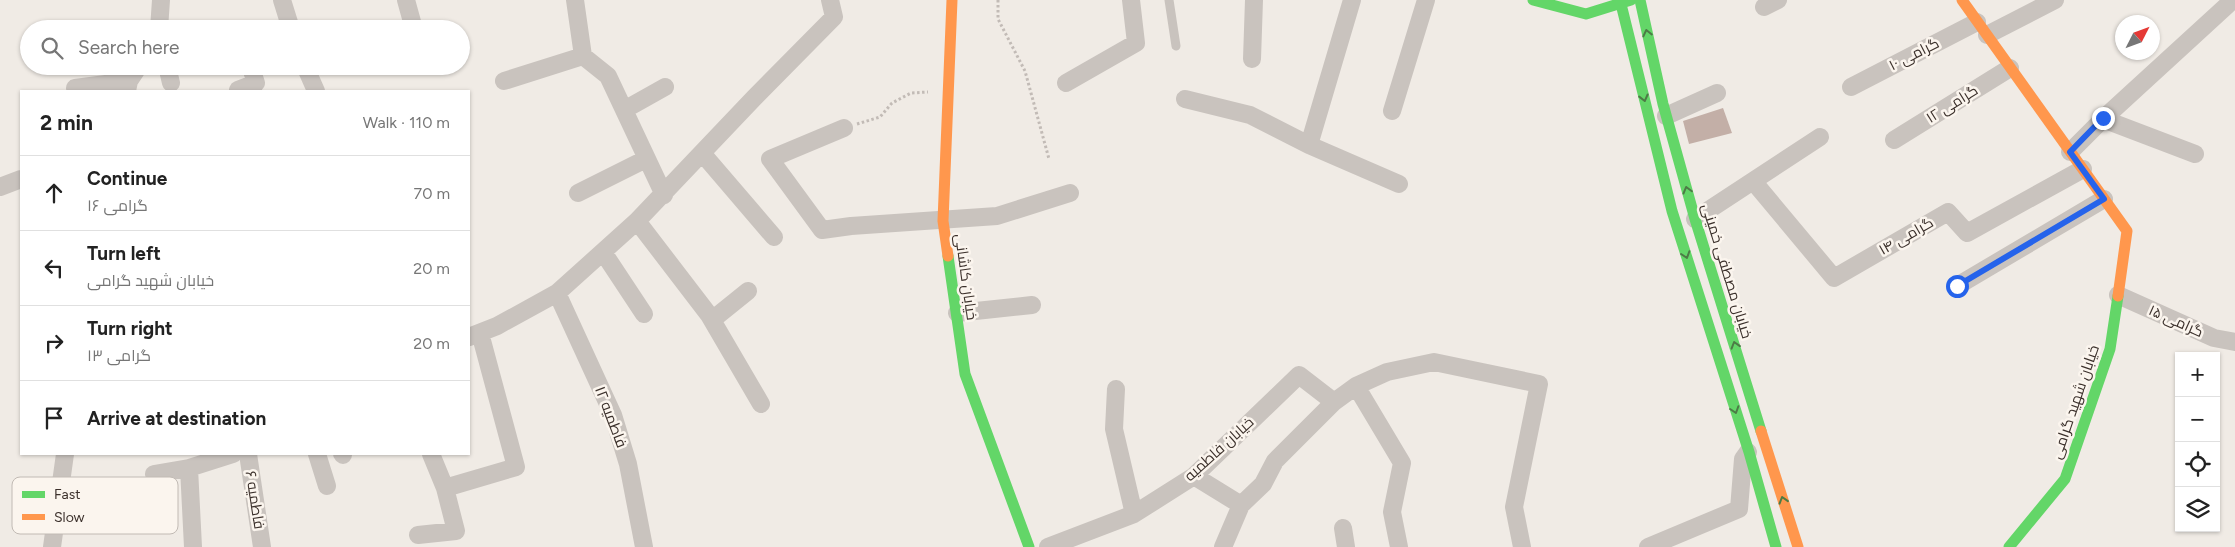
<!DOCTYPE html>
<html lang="en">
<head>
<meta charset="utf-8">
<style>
  body { margin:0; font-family:Figtree,Cairo,sans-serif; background:#f2f2f2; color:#222 }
  .controls { position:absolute; right:15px; bottom:15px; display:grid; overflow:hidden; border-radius:0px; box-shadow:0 1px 4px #0004 }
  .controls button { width:45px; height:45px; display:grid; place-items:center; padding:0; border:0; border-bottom:1px solid #e0e0e0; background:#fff; color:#222; font:25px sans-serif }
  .compass { position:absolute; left:2115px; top:15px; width:45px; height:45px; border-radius:50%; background:#fff; box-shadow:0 1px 4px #0004; rotate:48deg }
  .stop { position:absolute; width:15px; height:15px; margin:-11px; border:4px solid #2563eb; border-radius:50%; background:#fff }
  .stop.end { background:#2563eb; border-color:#fff; box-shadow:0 1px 5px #0008 }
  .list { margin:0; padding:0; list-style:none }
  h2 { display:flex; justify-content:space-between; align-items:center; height:65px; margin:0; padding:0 20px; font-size:21px }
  h2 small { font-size:16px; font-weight:400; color:#767676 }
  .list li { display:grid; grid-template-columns:32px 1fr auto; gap:15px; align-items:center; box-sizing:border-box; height:75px; padding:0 20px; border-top:1px solid #e0e0e0 }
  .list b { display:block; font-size:19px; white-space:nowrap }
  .list p { margin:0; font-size:16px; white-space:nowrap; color:#767676 }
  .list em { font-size:16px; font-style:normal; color:#767676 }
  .icon { flex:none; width:28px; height:28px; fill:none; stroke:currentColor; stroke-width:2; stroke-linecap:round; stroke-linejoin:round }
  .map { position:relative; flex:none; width:2235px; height:547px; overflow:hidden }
  .search { position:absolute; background:#fff; box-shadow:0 1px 4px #0004; left:20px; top:20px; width:450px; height:55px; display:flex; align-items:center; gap:12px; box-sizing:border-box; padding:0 18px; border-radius:28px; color:#767676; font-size:19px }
  .panel { position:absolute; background:#fff; box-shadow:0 1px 4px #0004; left:20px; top:90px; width:450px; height:365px; border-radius:0px }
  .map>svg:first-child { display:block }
</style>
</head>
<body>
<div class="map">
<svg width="2235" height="547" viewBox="0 0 2235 547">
  <rect width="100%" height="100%" fill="#f0ebe5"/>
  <path fill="#c3afa7" d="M1723 108 1732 133 1689 144 1683 121Z"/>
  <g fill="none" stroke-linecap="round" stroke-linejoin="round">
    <path stroke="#c2bbb6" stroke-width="3" stroke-dasharray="2.5 2.5" stroke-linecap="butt" d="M998 0V19L1025 71 1049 159
      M857 124 880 117 892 103 911 93 928 92"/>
    <path stroke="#c9c3be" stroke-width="9" d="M1169 0 1176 46"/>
    <path stroke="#c9c3be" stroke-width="18" d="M282 0 291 29
      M406 0 414 29
      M575 0 583 56 608 76 664 195
      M1764 7 1778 0
      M159 29 161 0
      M1987 35 2055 0
      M1252 59 1254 0
      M167 66 171 83
      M305 66 316 91
      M504 81 583 56
      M1066 83 1136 43 1131 0
      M1851 87 1977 22
      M75 88 129 81
      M238 90 256 83 251 68 257 66
      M127 91 129 81 139 66
      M1185 99 1250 115 1309 145 1399 184
      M624 110 665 87
      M1392 111 1426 0
      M1666 116 1717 93
      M2103 119 2195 154
      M844 128 770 159 822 230 851 226 997 216 1070 193
      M1894 140 2010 68
      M1309 145 1352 0
      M2070 152 2103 119 2233 0
      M702 153 774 237
      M1753 181 1834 278 1948 212 1967 233 2083 169
      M0 187 21 179
      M578 193 646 159
      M1695 219 1820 137
      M637 221 709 315 761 404
      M603 252 644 314
      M1957 286 2104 199
      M557 293 613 415 628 464 644 547
      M2118 295 2214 338 2235 342
      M957 313 1032 305
      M712 320 748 291
      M469 337 497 326 557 293 637 221 754 98 834 17 830 0
      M1356 386 1402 463 1392 512 1399 547
      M1116 389 1114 429 1134 514
      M248 454 262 547
      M317 454 327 486
      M342 454 343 455
      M189 468 193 547
      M154 474 189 468 233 454
      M1194 476 1241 505 1223 547
      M445 488 516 467 480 333
      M1241 505 1263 484 1275 461 1334 402 1356 386 1387 372 1434 362 1539 384 1514 507 1522 547
      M1343 528 1346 547
      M418 535 456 531 445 488 431 454
      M52 547 65 454
      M1048 547 1134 514 1194 476 1299 375 1334 402
      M1648 547 1739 509 1743 459 1748 452"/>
    <path stroke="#63d668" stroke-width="11" d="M1533 0 1586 14 1631 0
      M1620 0 1672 211 1749 452 1776 547
      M1640 0 1663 104 1695 219 1761 431
      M948 256 965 374 1029 547
      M2009 547 2065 479 2110 349 2118 296"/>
    <path stroke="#ff974d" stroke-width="11" d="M1962 0 2127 231 2118 296
      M948 256 943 221 952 0
      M1761 431 1798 547"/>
  </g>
  <defs><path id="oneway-chevron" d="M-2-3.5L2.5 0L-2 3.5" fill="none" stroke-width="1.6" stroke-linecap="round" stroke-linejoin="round" transform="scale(1.25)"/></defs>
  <g stroke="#4d7b46">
    <use href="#oneway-chevron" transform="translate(1647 33) rotate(-103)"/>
    <use href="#oneway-chevron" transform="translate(1644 98) rotate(76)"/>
    <use href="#oneway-chevron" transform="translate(1687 190) rotate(-105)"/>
    <use href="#oneway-chevron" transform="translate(1686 255) rotate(72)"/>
    <use href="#oneway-chevron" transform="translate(1735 345) rotate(-107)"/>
    <use href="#oneway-chevron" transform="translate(1735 410) rotate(72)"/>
    <use href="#oneway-chevron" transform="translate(1783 500) rotate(-107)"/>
  </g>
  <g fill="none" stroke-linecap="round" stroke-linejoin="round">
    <path stroke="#2563eb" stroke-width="6" d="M1957 286 2104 199 2070 152 2103 118"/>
  </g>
  <g text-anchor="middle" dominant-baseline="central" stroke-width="5" stroke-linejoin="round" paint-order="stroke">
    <g font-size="15" fill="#3b302b" stroke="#fbf5ee">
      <text transform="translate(1914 54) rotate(-27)">گرامی ۱۰</text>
      <text transform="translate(1952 104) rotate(-32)">گرامی ۱۲</text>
      <text transform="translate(1906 236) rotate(-30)">گرامی ۱۴</text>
      <text transform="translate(1727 271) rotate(73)">خیابان مصطفی خمینی</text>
      <text transform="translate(966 277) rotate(82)">خیابان کاشانی</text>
      <text transform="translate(2176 321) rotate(24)">گرامی ۱۵</text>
      <text transform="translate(2075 402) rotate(-71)">خیابان شهید گرامی</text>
      <text transform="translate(611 417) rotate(69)">فاطمیه ۱۲</text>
      <text transform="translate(1219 449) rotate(-42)">خیابان فاطمیه</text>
      <text transform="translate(255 500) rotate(81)">فاطمیه ۶</text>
    </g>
  </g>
  <rect x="12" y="477" width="166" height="57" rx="8" fill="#fbf5ee" stroke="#c1bab4" stroke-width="1"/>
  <rect x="22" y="491" width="23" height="7" fill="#63d668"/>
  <rect x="22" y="514" width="23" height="6" fill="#ff974d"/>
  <g font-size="14" fill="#3b302b">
    <text x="54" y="499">Fast</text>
    <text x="54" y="522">Slow</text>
  </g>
</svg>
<div class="controls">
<button>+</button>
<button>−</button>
<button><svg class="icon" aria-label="locate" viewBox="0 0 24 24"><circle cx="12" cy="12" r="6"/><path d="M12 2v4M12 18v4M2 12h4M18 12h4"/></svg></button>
<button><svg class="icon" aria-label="layers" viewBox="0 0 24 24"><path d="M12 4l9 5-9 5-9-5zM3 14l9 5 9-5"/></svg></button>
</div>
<svg class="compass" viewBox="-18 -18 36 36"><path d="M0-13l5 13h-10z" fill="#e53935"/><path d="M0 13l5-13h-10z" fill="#767676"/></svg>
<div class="stop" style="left:1957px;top:286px"></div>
<div class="stop end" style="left:2103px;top:118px"></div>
<div class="search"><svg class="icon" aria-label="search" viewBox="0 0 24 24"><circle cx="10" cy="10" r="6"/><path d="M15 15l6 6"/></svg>Search here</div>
<section class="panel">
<h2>2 min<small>Walk · 110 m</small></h2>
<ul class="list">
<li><svg class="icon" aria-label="ahead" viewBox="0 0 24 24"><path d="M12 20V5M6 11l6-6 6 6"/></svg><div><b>Continue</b><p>گرامی ۱۶</p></div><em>70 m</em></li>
<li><svg class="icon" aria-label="left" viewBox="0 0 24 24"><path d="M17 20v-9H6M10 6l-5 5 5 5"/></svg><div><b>Turn left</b><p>خیابان شهید گرامی</p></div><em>20 m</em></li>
<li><svg class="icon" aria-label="right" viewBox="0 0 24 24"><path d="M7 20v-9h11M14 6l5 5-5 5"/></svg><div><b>Turn right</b><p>گرامی ۱۳</p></div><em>20 m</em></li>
<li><svg class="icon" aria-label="arrive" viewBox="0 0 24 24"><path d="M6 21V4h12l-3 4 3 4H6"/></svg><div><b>Arrive at destination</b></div></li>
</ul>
</section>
</div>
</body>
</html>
